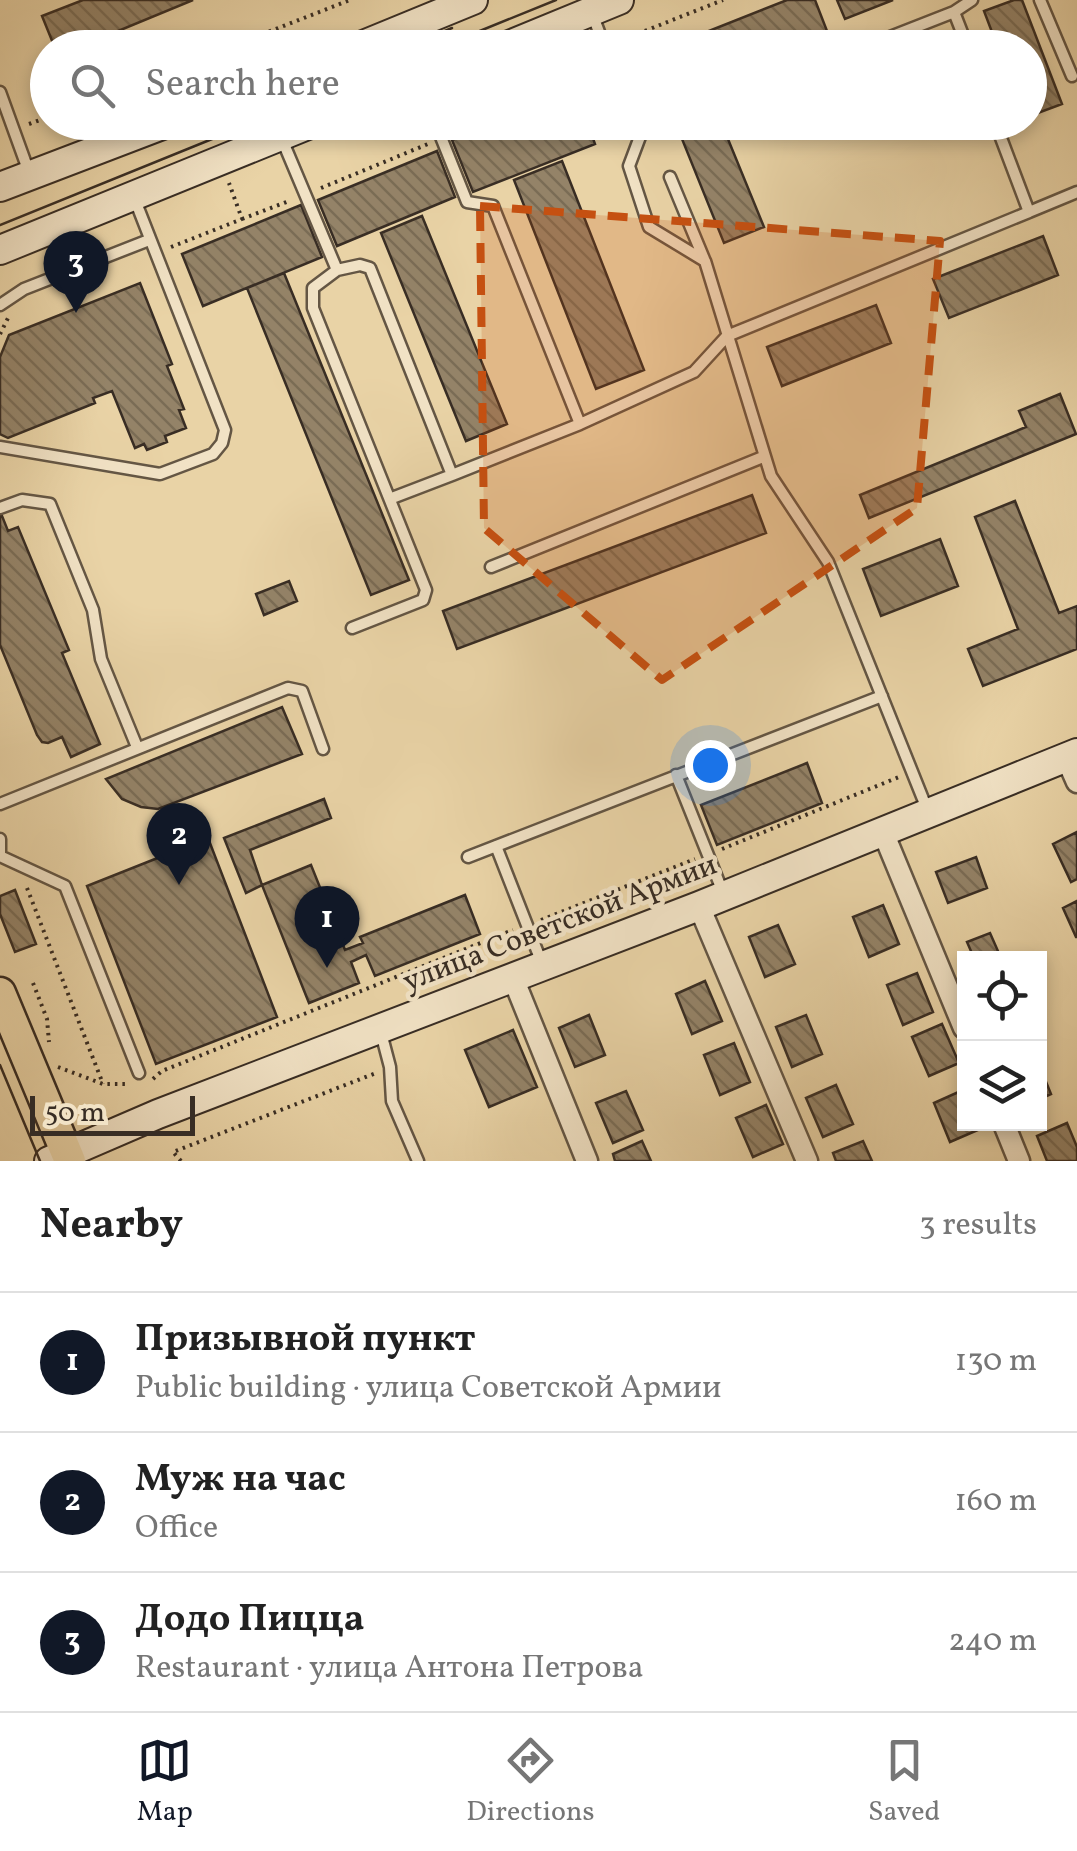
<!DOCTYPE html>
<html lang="en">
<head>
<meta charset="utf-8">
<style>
  body { margin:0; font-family:Vollkorn,serif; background:#f6f6f6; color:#222 }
  .controls { position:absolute; right:30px; bottom:30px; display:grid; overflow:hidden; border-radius:0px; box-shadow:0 5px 15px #0003 }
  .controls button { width:90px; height:90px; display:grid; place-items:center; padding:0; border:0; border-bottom:2px solid #e0e0e0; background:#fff; color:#222; font:50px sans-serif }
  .scale { position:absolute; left:30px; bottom:25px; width:165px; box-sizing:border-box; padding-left:10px; border:5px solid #382d24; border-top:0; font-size:28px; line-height:35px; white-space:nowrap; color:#382d24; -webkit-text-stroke:8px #f1e2c5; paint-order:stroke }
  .you { position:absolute; left:710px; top:765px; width:35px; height:35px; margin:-25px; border:8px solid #fff; border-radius:50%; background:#1a73e8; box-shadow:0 0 0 15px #1a73e833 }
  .badge { display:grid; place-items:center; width:65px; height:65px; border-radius:50%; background:#111827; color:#fff; font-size:32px; font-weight:700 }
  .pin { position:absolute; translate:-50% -82px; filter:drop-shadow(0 2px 5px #0008) }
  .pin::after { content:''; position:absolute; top:52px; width:35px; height:30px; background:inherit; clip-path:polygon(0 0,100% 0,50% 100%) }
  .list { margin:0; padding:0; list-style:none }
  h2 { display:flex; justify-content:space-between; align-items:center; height:130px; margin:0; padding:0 40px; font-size:42px }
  h2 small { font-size:32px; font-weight:400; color:#767676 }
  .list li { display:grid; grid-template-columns:65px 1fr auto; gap:30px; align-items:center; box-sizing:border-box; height:140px; padding:0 40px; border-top:2px solid #e0e0e0 }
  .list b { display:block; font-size:38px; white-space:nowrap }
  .list p { margin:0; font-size:32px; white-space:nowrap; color:#767676 }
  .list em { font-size:32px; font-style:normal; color:#767676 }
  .icon { flex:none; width:55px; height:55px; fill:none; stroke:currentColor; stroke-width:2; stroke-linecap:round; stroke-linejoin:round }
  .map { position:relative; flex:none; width:1077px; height:1161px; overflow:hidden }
  .search { position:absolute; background:#fff; box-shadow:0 5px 15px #0003; left:30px; right:30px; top:30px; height:110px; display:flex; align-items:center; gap:25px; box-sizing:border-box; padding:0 35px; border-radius:55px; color:#767676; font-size:38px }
  .sheet { height:550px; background:#fff }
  nav { display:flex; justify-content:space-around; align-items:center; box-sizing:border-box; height:140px; border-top:2px solid #e0e0e0; background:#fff; font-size:28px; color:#767676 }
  nav a { display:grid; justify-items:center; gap:5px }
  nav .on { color:#111827 }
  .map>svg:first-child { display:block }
</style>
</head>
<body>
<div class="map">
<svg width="1077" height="1161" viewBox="0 0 1077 1161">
  <defs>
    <pattern id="building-back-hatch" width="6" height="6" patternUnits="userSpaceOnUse" patternTransform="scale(2.5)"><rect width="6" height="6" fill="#948368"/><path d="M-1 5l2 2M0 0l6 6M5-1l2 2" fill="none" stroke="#7a6c55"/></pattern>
  </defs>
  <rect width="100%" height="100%" fill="#e9d3a6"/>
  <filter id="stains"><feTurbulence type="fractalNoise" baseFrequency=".002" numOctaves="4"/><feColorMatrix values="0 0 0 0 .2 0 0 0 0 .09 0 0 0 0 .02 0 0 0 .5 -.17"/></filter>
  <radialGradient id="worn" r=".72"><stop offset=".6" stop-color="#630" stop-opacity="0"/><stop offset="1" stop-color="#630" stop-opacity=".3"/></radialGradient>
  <path fill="url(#building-back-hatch)" stroke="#382d24" stroke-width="2.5" d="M83 0H193L77 48H55L42 16Z
    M787 0H815L827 31 786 48H666Z
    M837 0H893L845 19Z
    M1014 0H1022L1062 104 1030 116V48H998L984 11Z
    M581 35 586 48H563L561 43Z
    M495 122H587L595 144 473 192 452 140Z
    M708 122H721L764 227 724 243 680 134Z
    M437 151 455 197 337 246 318 200Z
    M562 161 644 370 596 389 514 180Z
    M301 205 322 257 203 306 182 254Z
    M422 216 507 424 466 441 381 233Z
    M1043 236 1058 275 949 318 933 279Z
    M284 273 409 580 371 595 247 288Z
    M140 283 172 364 167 366 184 409 179 410 186 428 165 436 167 442 147 450 144 444 135 448 112 391 93 398 95 403 8 438 0 434V357L9 335Z
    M876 305 891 343 782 386 767 347Z
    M1060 394 1076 434 869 518 860 495 1026 427 1019 411Z
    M752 495 766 533 457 649 443 611Z
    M1015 501 1059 613 1077 606V649L983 686 968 649 1018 629 975 517Z
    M0 511 8 531 18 527 69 650 62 653 100 744 71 757 62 737 48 743 42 742 37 735 0 645Z
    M940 539 958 586 881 616 863 569Z
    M289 581 297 601 264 615 256 594Z
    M282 707 302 754 158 809 141 807 122 799 106 779Z
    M807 763 822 803 717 845 701 805Z
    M324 799 331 818 250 850 262 885 246 893 224 838Z
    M1077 832V879L1071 882 1053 844Z
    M208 838 277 1017 156 1064 87 886Z
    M976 857 987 888 948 903 936 872Z
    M311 865 345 950 363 943 360 937 465 895 480 934 375 976 366 955 351 962 359 983 309 1003 262 885Z
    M15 890 36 944 15 952 0 914V896Z
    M1077 901V937H1076L1063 908Z
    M883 905 899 944 869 957 853 917Z
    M778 925 795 964 765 977 749 937Z
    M990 933 1001 958H974L967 942Z
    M917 973 933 1012 903 1025 887 985Z
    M705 981 722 1021 692 1034 676 994Z
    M589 1015 605 1055 575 1067 559 1028Z
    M806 1015 822 1054 792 1067 776 1027Z
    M942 1024 959 1063 929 1076 912 1037Z
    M513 1030 537 1087 489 1107 465 1050Z
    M734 1043 750 1082 720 1095 704 1055Z
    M1040 1067 1051 1094 1040 1099Z
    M836 1085 853 1124 823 1137 806 1098Z
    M963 1090 964 1124H978L980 1129 950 1142 934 1103Z
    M626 1091 643 1130 613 1143 596 1103Z
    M766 1105 783 1144 753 1157 736 1118Z
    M1067 1123 1077 1147V1161H1047L1037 1136Z
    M642 1141 651 1161H615L613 1154Z
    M863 1141 872 1161H836L833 1153Z"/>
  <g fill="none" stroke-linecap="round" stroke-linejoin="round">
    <defs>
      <path id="lane" d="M1040 0 1072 76
        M593 16 605 48
        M862 48 954 12
        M968 48 954 12 972 0
        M0 92 30 175
        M435 122 467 202 493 206 580 424
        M636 122 641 134 670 122
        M641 134 629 166 649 227 705 261 771 476 828 562 927 809
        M281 137 337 270 360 265 370 268 452 475 580 424 694 372 727 336 1029 212 995 122
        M670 177 704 259
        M1029 212 1077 192
        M337 270 313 288V308L426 590 423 600 352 628
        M0 305 24 289 149 240
        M0 447 160 474 213 454 222 443 225 430 135 200
        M392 498 452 475
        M0 508 22 500 50 504 93 610 101 659 137 747
        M491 567 763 457
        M676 775 724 895
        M0 804 288 688 302 691 323 749
        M0 839V856L65 886 139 1073
        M496 846 543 966
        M468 857 882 696
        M380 1029 390 1067 392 1101 418 1161"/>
      <path id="street" d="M1066 757 1077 782
        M883 832 964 1028
        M699 906 807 1161
        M513 978 587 1161
        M1004 1124 1019 1161"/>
      <path id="secondary" d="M356 48 473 0
        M502 48 619 0
        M0 187 170 122
        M0 250 315 122
        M49 1161 158 1114 699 906 1077 753"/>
      <path id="primary" d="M0 993 70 1161"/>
    </defs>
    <use href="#lane" stroke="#645644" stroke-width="15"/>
    <use href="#street" stroke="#645644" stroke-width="25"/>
    <use href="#secondary" stroke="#382d24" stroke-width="32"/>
    <use href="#primary" stroke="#382d24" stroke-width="35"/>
    <path stroke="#382d24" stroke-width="4" stroke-dasharray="2.5 5" stroke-linecap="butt" d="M617 42 723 0
      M227 48 350 0
      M205 122 211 137
      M29 124 48 117
      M455 133 479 122
      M321 188 428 144
      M242 219 289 201
      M171 247 242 219 229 183
      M0 334 8 318
      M722 849 899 777
      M27 888 103 1084
      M541 920 695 859
      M33 983 47 1019 49 1042
      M58 1067 103 1084H126
      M153 1079 162 1071 513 930
      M181 1161 173 1152 376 1073"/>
    <use href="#lane" stroke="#f1e2c5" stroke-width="10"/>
    <use href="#street" stroke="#f1e2c5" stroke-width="20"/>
    <use href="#secondary" stroke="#f1e2c5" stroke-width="28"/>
    <use href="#primary" stroke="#e9d3a6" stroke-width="30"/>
    <path stroke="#382d24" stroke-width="2.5" d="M404 48 452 28
      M438 48 556 0
      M0 225 254 122
      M0 1065 40 1161"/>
  </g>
  <path fill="#c55011" fill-opacity="0.2" stroke="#c55011" stroke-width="8" stroke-dasharray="20 12" stroke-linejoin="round" d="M480 206 940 241 917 508 662 680 484 528Z"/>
  <g text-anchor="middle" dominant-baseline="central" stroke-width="9" stroke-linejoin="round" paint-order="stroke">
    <g font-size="30" fill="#382d24" stroke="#f1e2c5">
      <text transform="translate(560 924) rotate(-21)">улица Советской Армии</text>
    </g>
  </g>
  <rect width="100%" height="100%" filter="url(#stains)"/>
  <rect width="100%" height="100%" fill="url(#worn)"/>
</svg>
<div class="controls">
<button><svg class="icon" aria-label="locate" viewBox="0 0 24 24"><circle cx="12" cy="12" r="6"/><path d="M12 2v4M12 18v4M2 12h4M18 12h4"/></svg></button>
<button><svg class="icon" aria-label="layers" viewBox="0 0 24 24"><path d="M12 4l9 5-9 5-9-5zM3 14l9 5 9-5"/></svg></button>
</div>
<div class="scale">50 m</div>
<div class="you"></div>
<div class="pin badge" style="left:327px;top:968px">1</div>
<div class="pin badge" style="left:179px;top:885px">2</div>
<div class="pin badge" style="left:76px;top:313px">3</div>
<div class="search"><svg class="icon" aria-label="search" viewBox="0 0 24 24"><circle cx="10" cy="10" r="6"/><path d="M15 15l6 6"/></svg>Search here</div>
</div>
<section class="sheet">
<h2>Nearby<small>3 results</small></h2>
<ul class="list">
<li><span class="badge">1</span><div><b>Призывной пункт</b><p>Public building · улица Советской Армии</p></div><em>130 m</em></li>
<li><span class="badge">2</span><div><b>Муж на час</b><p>Office</p></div><em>160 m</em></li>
<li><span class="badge">3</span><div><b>Додо Пицца</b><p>Restaurant · улица Антона Петрова</p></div><em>240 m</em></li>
</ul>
</section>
<nav>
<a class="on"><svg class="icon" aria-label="map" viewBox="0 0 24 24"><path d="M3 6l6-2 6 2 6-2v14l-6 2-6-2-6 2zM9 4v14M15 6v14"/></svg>Map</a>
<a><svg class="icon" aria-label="directions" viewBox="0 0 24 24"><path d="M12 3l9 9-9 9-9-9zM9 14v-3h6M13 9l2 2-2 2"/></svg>Directions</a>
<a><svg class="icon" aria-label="saved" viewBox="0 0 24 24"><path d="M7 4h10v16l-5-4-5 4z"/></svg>Saved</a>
</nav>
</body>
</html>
